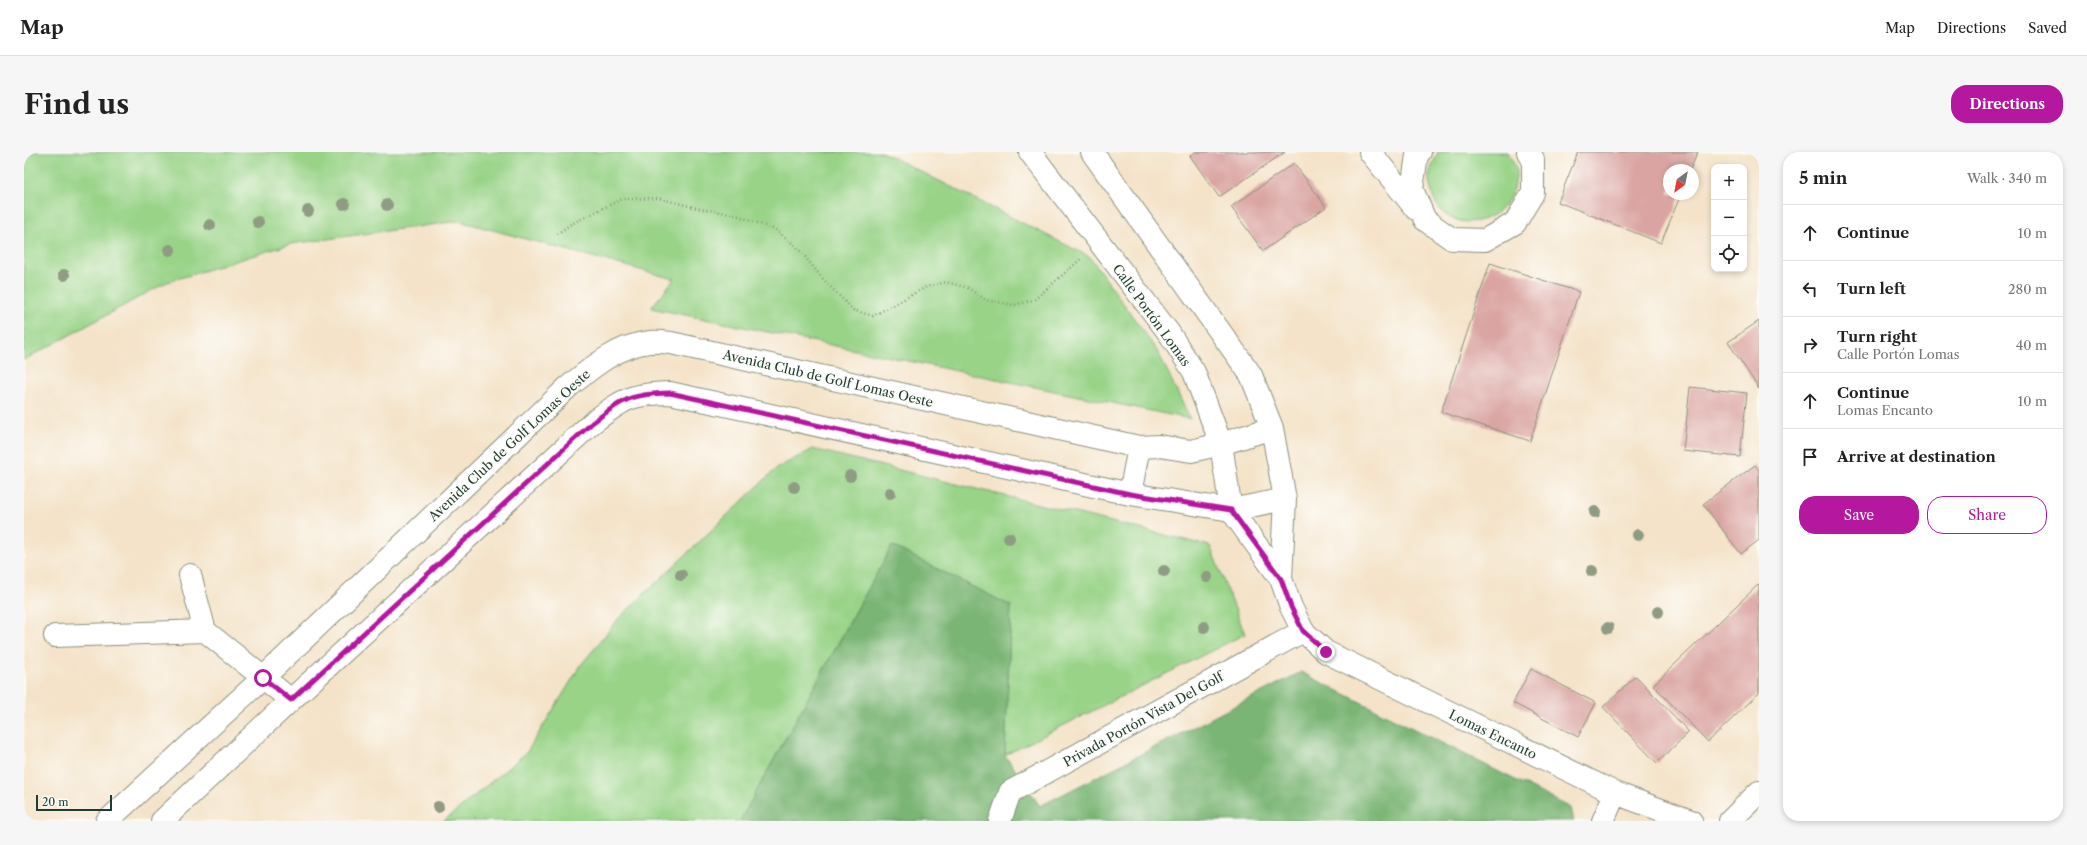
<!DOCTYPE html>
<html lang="en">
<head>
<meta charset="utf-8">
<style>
  body { margin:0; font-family:"Libre Caslon Text",serif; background:#f6f6f6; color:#222 }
  .controls { position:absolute; right:12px; top:12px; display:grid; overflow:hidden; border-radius:8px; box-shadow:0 2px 6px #0003 }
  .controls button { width:36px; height:36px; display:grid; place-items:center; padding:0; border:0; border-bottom:1px solid #e0e0e0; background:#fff; color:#222; font:20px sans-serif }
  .compass { position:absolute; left:1639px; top:12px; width:36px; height:36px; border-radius:50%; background:#fff; box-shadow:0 2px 6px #0003; rotate:212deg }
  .scale { position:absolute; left:12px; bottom:10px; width:76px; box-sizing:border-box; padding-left:4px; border:2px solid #1f3d34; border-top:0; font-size:11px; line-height:14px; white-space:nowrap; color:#1f3d34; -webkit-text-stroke:3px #fdfcf7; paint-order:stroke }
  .stop { position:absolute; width:12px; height:12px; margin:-9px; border:3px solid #b5179e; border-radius:50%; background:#fff }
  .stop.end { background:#b5179e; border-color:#fff; box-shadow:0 1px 4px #0008 }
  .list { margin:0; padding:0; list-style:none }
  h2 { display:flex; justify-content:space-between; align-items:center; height:52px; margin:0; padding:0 16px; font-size:17px }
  h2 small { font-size:13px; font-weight:400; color:#767676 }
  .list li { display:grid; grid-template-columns:26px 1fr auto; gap:12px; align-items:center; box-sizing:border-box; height:56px; padding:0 16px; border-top:1px solid #e0e0e0 }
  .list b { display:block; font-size:15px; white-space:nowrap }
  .list p { margin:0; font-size:13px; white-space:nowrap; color:#767676 }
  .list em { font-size:13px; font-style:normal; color:#767676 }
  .actions { display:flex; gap:8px; padding:12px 16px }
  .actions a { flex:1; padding:9px 0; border:1px solid #b5179e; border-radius:16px; text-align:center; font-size:14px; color:#b5179e }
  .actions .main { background:#b5179e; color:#fff }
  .icon { flex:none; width:22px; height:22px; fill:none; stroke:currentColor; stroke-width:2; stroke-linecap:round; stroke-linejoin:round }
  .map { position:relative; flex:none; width:1735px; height:669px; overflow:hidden; border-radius:16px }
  header { display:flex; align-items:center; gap:24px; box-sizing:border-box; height:56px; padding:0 20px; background:#fff; border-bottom:1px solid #e0e0e0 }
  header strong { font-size:19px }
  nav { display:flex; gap:22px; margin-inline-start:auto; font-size:14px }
  .intro { display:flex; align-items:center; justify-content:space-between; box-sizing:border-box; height:96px; padding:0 24px }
  h1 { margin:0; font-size:28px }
  .button { padding:10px 18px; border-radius:16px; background:#b5179e; color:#fff; font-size:14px; font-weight:700 }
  main { display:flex; gap:24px; padding:0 24px }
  aside { flex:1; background:#fff; border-radius:16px; box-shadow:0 2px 6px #0003 }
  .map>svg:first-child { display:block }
</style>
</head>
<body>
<header>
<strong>Map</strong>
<nav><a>Map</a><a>Directions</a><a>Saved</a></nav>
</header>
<div class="intro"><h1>Find us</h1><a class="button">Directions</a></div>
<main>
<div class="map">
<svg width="1735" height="669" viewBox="0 0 1735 669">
  <rect width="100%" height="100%" fill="#fdfcf7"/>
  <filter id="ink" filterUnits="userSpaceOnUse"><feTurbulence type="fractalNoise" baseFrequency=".025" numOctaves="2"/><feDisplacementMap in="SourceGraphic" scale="8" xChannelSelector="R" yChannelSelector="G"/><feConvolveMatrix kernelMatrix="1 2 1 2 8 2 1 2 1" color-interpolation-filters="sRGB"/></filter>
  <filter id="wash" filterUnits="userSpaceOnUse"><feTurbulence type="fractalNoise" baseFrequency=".012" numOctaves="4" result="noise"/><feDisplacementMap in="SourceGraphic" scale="16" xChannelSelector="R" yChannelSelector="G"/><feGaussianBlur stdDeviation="0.9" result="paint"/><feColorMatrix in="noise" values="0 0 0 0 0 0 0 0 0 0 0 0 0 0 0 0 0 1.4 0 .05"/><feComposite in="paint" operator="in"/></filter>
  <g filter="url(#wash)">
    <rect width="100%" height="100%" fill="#f4e3c9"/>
    <path fill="#98d387" stroke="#5c885e" d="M0 0H858L1066 105 1134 200 1166 267 627 156 650 127 435 69 267 92 143 130 0 208Z
      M1414 0H1484C1486 5 1491 11 1492 17 1496 75 1417 90 1407 38 1406 33 1404 27 1405 23 1407 15 1411 7 1414 0Z
      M789 297 1186 394 1221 482 981 603 987 454 868 394 716 669H420L503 600 557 513 595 466 753 316Z"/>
    <path fill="#7ab574" stroke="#4c7954" d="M868 394 987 454 981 603 1016 654 1277 520 1547 656 1550 669H716Z"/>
    <g id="blocks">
      <path fill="#daa4a2" d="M1171 0H1261L1195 45 1166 4Z
        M1554 0H1674L1666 18H1645V42H1657L1637 91 1534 50Z
        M1270 11 1302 55 1239 99 1207 55Z
        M1466 111 1555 140 1506 289 1417 260Z
        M1735 169V237L1704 190Z
        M1666 235 1723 241 1716 305 1659 299Z
        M1731 313 1735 318V388L1717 402 1679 352Z
        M1735 432V541L1684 590 1629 533Z
        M1507 517 1572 551 1554 585 1489 551Z
        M1612 524 1665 580 1633 611 1579 555Z"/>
    </g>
  </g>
  <g filter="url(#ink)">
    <use href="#blocks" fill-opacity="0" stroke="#8a907e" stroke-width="1"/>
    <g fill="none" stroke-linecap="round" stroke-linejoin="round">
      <defs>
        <path id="street" d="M1006 0 1145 181 1170 220 1197 292 1207 358 1257 427 1267 455 1279 479 1302 500 1591 641 1667 669
          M1068 0 1227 223 1248 276 1261 347 1257 427
          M1346 0 1392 57
          M1396 0 1393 3 1388 37 1401 68 1428 87 1461 88 1491 71 1509 41V7L1504 0
          M1106 342 1115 295
          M166 423 181 479 267 548
          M31 484 181 479
          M83 669 239 526 543 236C567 216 594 193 626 190 633 189 640 190 647 191L1115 295 1135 294 1167 299 1197 292 1248 276
          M138 669 267 548 568 271C600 247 605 242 646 241L1106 342 1207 358 1261 347
          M976 669 986 640 1279 479
          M1579 669 1591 641
          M1706 669 1735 640"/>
      </defs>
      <use href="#street" stroke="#8a907e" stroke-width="24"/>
      <path stroke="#8a907e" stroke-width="2.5" stroke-dasharray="1 3" stroke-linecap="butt" d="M533 82 547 72 598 47 634 46 673 56 712 63 752 78 773 95 799 127 829 158 849 164 902 135 922 130 944 136 962 148 990 153 1010 148 1058 106"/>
      <use href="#street" stroke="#fff" stroke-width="22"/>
    </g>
    <g fill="#8f9c83">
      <circle cx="320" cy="52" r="6"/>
      <circle cx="363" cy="53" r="6"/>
      <circle cx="284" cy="59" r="6"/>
      <circle cx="234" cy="70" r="6"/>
      <circle cx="186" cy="73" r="6"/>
      <circle cx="146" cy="98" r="6"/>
      <circle cx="40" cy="123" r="6"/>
      <circle cx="826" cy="324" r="6"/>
      <circle cx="770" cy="335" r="6"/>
      <circle cx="866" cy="341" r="6"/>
      <circle cx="1571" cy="360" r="6"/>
      <circle cx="1614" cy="383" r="6"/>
      <circle cx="985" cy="386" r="6"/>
      <circle cx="1140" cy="419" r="6"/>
      <circle cx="1568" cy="419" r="6"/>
      <circle cx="657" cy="423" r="6"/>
      <circle cx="1183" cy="425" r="6"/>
      <circle cx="1634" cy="460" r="6"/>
      <circle cx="1180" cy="475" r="6"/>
      <circle cx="1584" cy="476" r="6"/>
      <circle cx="414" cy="655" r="6"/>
    </g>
  </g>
  <g fill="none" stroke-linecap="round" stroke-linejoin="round" filter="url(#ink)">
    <path stroke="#b5179e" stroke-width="5" d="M239 526 267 548 568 271C600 247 605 242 646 241L1106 342 1207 358 1257 427 1267 455 1279 479 1302 500"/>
  </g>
  <g text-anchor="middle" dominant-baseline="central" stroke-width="3" stroke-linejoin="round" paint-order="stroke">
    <g font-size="13" fill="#1f3d34" stroke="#fdfcf7">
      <text transform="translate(1128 163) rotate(54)">Calle Portón Lomas</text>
      <text transform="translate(804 226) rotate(13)">Avenida Club de Golf Lomas Oeste</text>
      <text transform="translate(485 293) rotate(-43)">Avenida Club de Golf Lomas Oeste</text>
      <text transform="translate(1119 567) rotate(-29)">Privada Portón Vista Del Golf</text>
      <text transform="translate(1469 582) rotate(26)">Lomas Encanto</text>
    </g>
  </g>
</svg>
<div class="controls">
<button>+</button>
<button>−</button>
<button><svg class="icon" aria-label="locate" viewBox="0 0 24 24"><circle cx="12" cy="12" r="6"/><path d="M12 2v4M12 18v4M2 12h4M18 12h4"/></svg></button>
</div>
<svg class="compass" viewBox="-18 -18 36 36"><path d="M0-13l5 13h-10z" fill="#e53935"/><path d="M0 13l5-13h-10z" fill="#767676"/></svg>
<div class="scale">20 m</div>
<div class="stop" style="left:239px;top:526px"></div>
<div class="stop end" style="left:1302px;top:500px"></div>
</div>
<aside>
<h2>5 min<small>Walk · 340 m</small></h2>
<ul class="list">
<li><svg class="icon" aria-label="ahead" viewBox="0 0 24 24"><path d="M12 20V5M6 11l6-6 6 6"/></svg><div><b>Continue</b></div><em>10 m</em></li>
<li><svg class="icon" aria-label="left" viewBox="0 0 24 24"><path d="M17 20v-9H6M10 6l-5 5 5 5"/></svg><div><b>Turn left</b></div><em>280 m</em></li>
<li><svg class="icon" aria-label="right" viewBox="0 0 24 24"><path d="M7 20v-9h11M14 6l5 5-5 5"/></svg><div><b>Turn right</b><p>Calle Portón Lomas</p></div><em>40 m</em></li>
<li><svg class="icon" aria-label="ahead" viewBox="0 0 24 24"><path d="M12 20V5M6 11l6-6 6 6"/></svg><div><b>Continue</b><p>Lomas Encanto</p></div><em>10 m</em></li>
<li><svg class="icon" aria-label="arrive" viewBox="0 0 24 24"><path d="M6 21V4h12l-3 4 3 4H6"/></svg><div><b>Arrive at destination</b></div></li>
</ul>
<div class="actions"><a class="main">Save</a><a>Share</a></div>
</aside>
</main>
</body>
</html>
